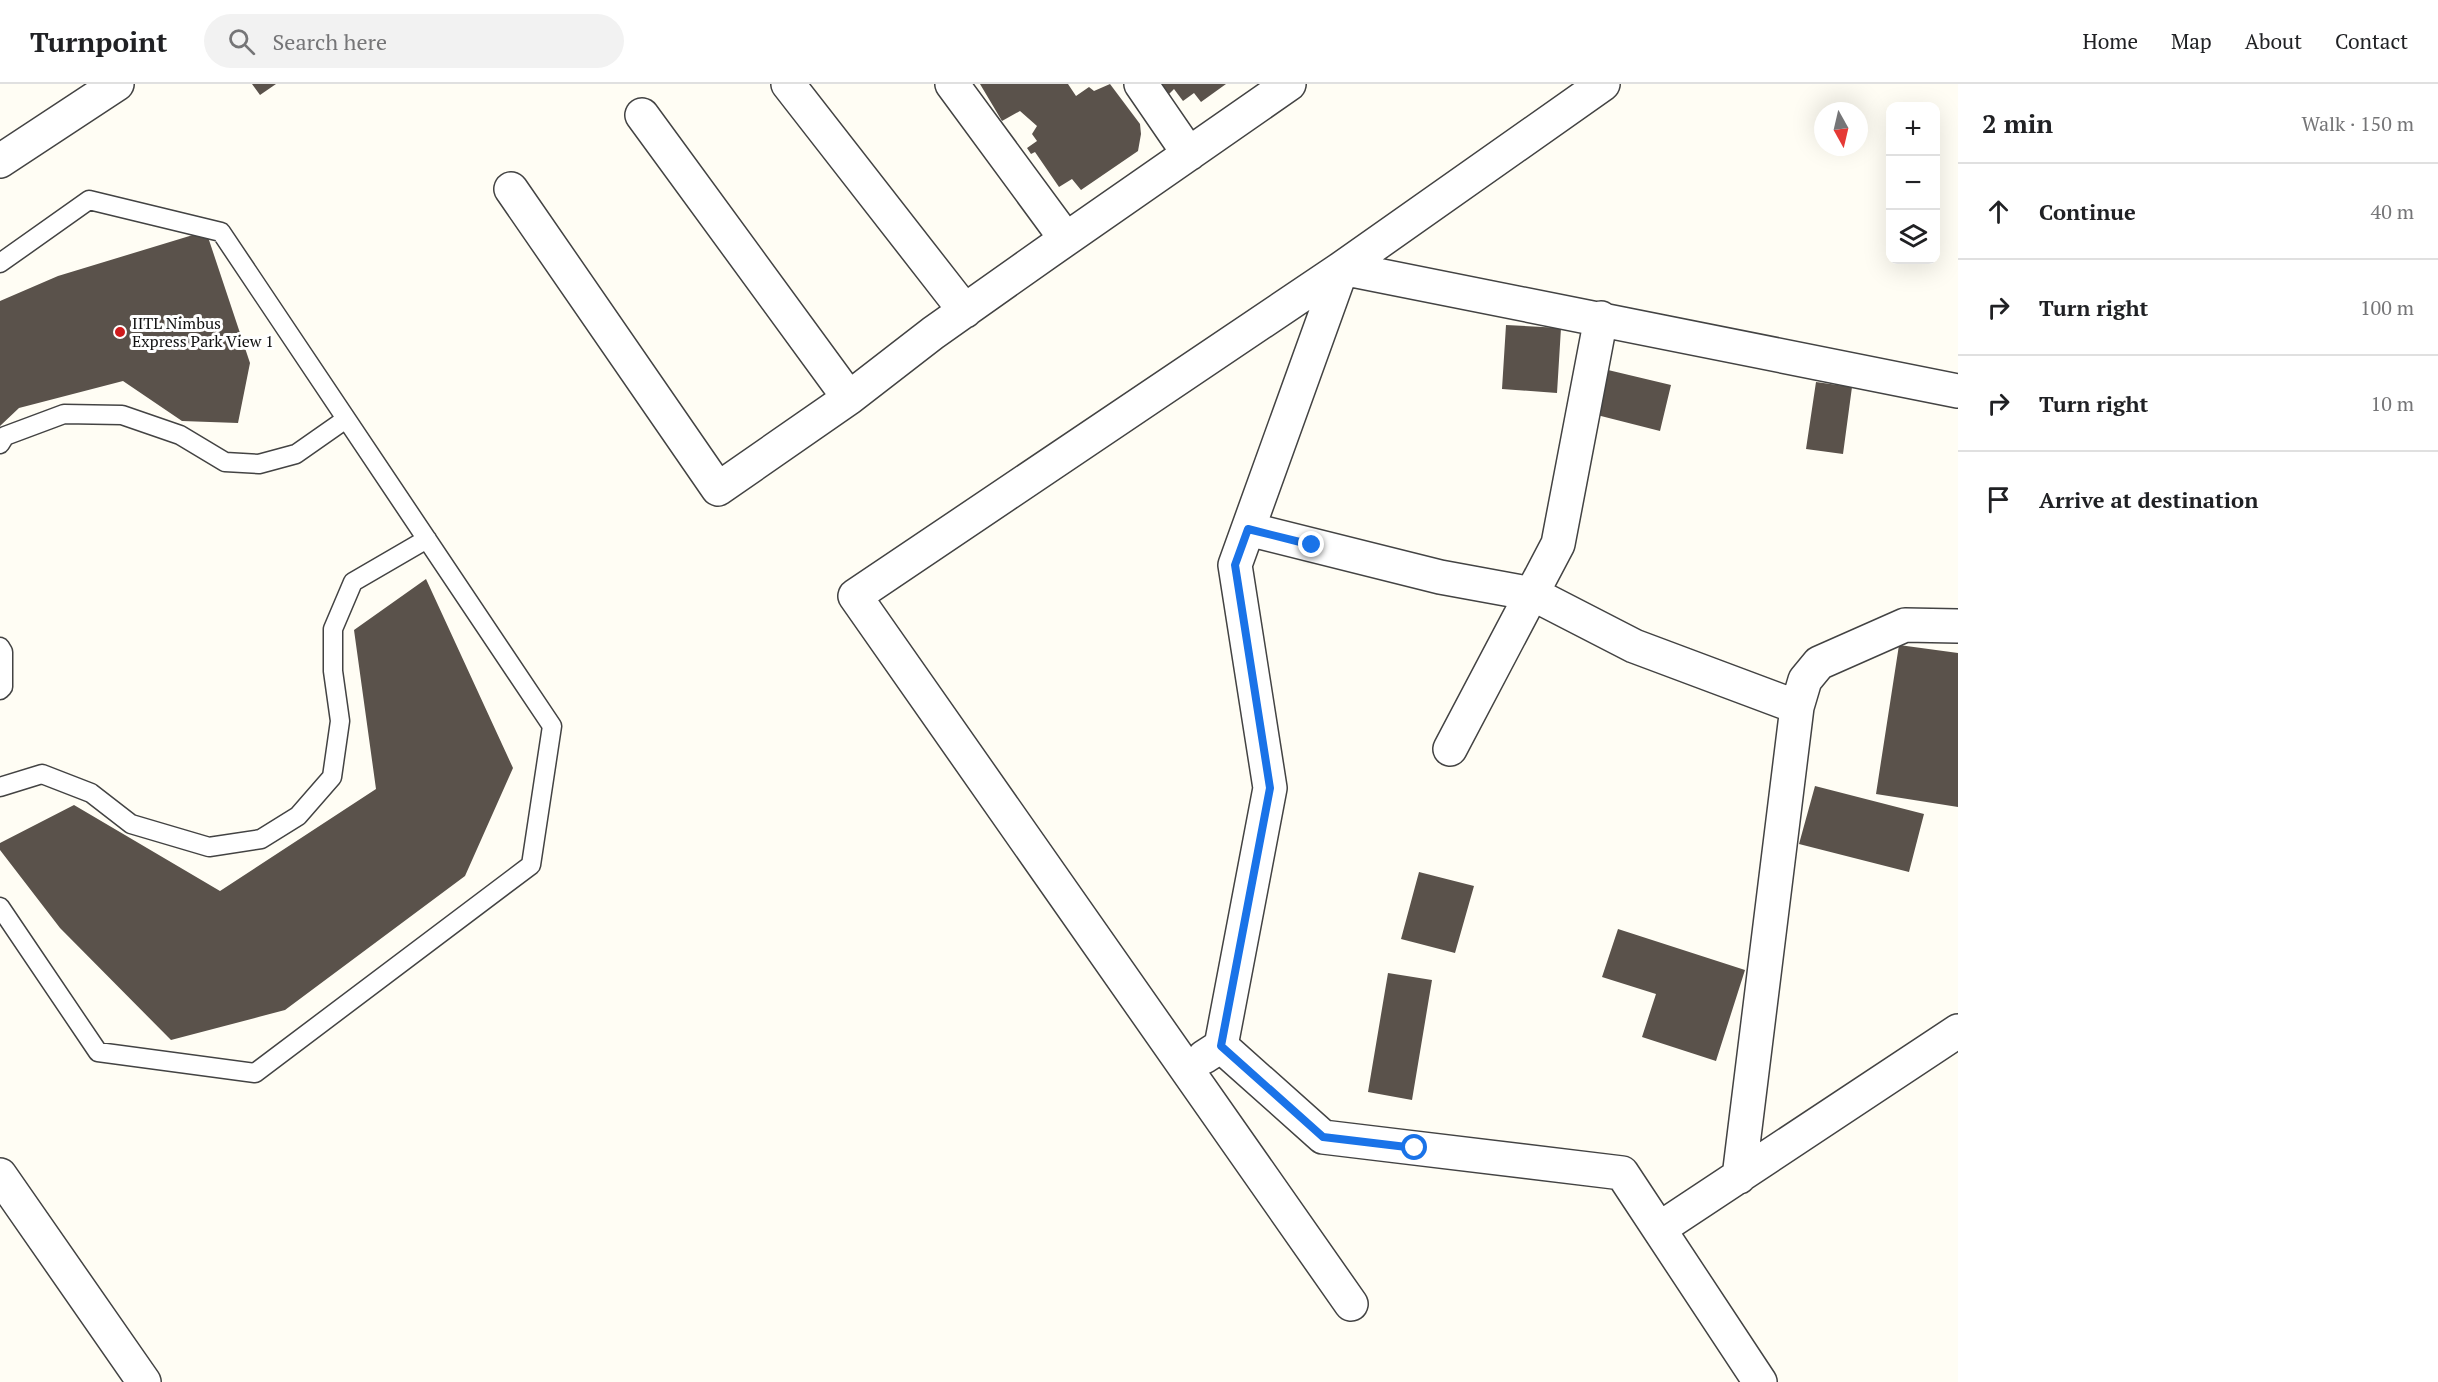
<!DOCTYPE html>
<html lang="en">
<head>
<meta charset="utf-8">
<style>
  body { margin:0; font-family:"PT Serif",serif; background:#f2f2f2; color:#202124 }
  .controls { position:absolute; right:18px; top:18px; display:grid; overflow:hidden; border-radius:12px; box-shadow:0 6px 24px #0002 }
  .controls button { width:54px; height:54px; display:grid; place-items:center; padding:0; border:0; border-bottom:2px solid #e0e0e0; background:#fff; color:#202124; font:30px sans-serif }
  .compass { position:absolute; left:1814px; top:18px; width:54px; height:54px; border-radius:50%; background:#fff; box-shadow:0 6px 24px #0002; rotate:172deg }
  .stop { position:absolute; width:18px; height:18px; margin:-14px; border:4px solid #1a73e8; border-radius:50%; background:#fff }
  .stop.end { background:#1a73e8; border-color:#fff; box-shadow:0 2px 6px #0008 }
  .list { margin:0; padding:0; list-style:none }
  h2 { display:flex; justify-content:space-between; align-items:center; height:78px; margin:0; padding:0 24px; font-size:26px }
  h2 small { font-size:20px; font-weight:400; color:#757577 }
  .list li { display:grid; grid-template-columns:39px 1fr auto; gap:18px; align-items:center; box-sizing:border-box; height:96px; padding:0 24px; border-top:2px solid #e0e0e0 }
  .list b { display:block; font-size:22px; white-space:nowrap }
  .list em { font-size:20px; font-style:normal; color:#757577 }
  .icon { flex:none; width:33px; height:33px; fill:none; stroke:currentColor; stroke-width:2; stroke-linecap:round; stroke-linejoin:round }
  .map { position:relative; flex:none; width:1958px; height:1298px; overflow:hidden }
  header { display:flex; align-items:center; gap:36px; box-sizing:border-box; height:84px; padding:0 30px; background:#fff; border-bottom:2px solid #e0e0e0 }
  header strong { font-size:28px }
  nav { display:flex; gap:33px; margin-inline-start:auto; font-size:21px }
  .search { width:420px; height:54px; background:#f2f2f2; display:flex; align-items:center; gap:15px; box-sizing:border-box; padding:0 21px; border-radius:33px; color:#757577; font-size:22px }
  main { display:flex }
  aside { flex:1; background:#fff }
  .map>svg:first-child { display:block }
</style>
</head>
<body>
<header>
<strong>Turnpoint</strong>
<div class="search"><svg class="icon" aria-label="search" viewBox="0 0 24 24"><circle cx="10" cy="10" r="6"/><path d="M15 15l6 6"/></svg>Search here</div>
<nav><a>Home</a><a>Map</a><a>About</a><a>Contact</a></nav>
</header>
<main>
<div class="map">
<svg width="1958" height="1298" viewBox="0 0 1958 1298">
  <rect width="100%" height="100%" fill="#fffdf4"/>
  <path fill="#5a524b" d="M252 0H276L260 11Z
    M980 0H1068L1076 12 1089 3 1094 7 1110 0 1140 40 1141 50 1138 67 1081 106 1072 95 1059 103 1035 68 1031 70 1027 64 1037 57 1032 50 1037 42 1020 27 1002 37Z
    M1162 0H1226L1201 18 1194 9 1183 17 1174 5 1169 10Z
    M206 147 250 279 238 339 182 337 123 297 19 324 0 342V217L58 192Z
    M1506 241 1561 244 1557 309 1502 305Z
    M1608 286 1671 301 1660 347 1597 331Z
    M1816 298 1852 303 1843 370 1806 365Z
    M426 495 513 684 465 792 285 926 171 956 60 844 0 766V759L74 721 220 807 376 705 354 546Z
    M1899 561 1958 569V723L1876 710Z
    M1815 702 1924 730 1909 788 1799 760Z
    M1419 788 1474 802 1455 869 1401 855Z
    M1618 845 1745 886 1716 977 1642 953 1656 910 1602 893Z
    M1388 889 1432 896 1412 1016 1368 1008Z"/>
  <g fill="none" stroke-linecap="round" stroke-linejoin="round">
    <defs>
      <path id="service" d="M0 179 89 116 221 148 552 642 531 781 255 989 98 968 0 823
        M0 360 5 352 64 330 122 331 180 351 225 378 259 380 296 370 346 335
        M0 563 3 568V603L0 606
        M0 703 42 690 91 709 131 740 209 763 261 755 298 732 332 693 340 637 333 587V545L353 498 427 455"/>
      <path id="minor" d="M788 0 965 227
        M952 0 1066 155
        M1141 0 1189 70
        M642 31 849 314
        M0 77 117 0
        M511 105 718 405 849 314 933 249 1049 167 1289 0
        M1248 445 1440 493 1533 510 1634 562 1797 623
        M1450 665 1558 460 1601 234
        M1221 962 1270 704 1235 481 1342 184 1958 307
        M1204 973 1221 962 1323 1053 1622 1089 1760 1298
        M0 1091 144 1298
        M1739 1093 1797 623 1805 596 1819 579 1905 541 1958 542
        M1659 1145 1958 947
        M1351 1220 855 512 1342 184 1603 0"/>
    </defs>
    <use href="#service" stroke="#434343" stroke-width="21"/>
    <use href="#minor" stroke="#434343" stroke-width="36"/>
    <use href="#service" stroke="#fff" stroke-width="18"/>
    <use href="#minor" stroke="#fff" stroke-width="33"/>
  </g>
  <g fill="none" stroke-linecap="round" stroke-linejoin="round">
    <path stroke="#1a73e8" stroke-width="8" d="M1312 461 1248 445 1235 481 1270 704 1221 962 1323 1053 1415 1064"/>
  </g>
  <circle fill="#ce1b1d" stroke="#fff" stroke-width="2" cx="120" cy="248" r="6"/>
  <g text-anchor="middle" dominant-baseline="central" stroke-width="6" stroke-linejoin="round" paint-order="stroke">
    <g font-size="16" fill="#101010" stroke="#fff" text-anchor="start">
      <text x="132" y="239">IITL Nimbus<tspan x="132" dy="18">Express Park View 1</tspan></text>
    </g>
  </g>
</svg>
<div class="controls">
<button>+</button>
<button>−</button>
<button><svg class="icon" aria-label="layers" viewBox="0 0 24 24"><path d="M12 4l9 5-9 5-9-5zM3 14l9 5 9-5"/></svg></button>
</div>
<svg class="compass" viewBox="-18 -18 36 36"><path d="M0-13l5 13h-10z" fill="#e53935"/><path d="M0 13l5-13h-10z" fill="#757577"/></svg>
<div class="stop" style="left:1415px;top:1064px"></div>
<div class="stop end" style="left:1312px;top:461px"></div>
</div>
<aside>
<h2>2 min<small>Walk · 150 m</small></h2>
<ul class="list">
<li><svg class="icon" aria-label="ahead" viewBox="0 0 24 24"><path d="M12 20V5M6 11l6-6 6 6"/></svg><div><b>Continue</b></div><em>40 m</em></li>
<li><svg class="icon" aria-label="right" viewBox="0 0 24 24"><path d="M7 20v-9h11M14 6l5 5-5 5"/></svg><div><b>Turn right</b></div><em>100 m</em></li>
<li><svg class="icon" aria-label="right" viewBox="0 0 24 24"><path d="M7 20v-9h11M14 6l5 5-5 5"/></svg><div><b>Turn right</b></div><em>10 m</em></li>
<li><svg class="icon" aria-label="arrive" viewBox="0 0 24 24"><path d="M6 21V4h12l-3 4 3 4H6"/></svg><div><b>Arrive at destination</b></div></li>
</ul>
</aside>
</main>
</body>
</html>
